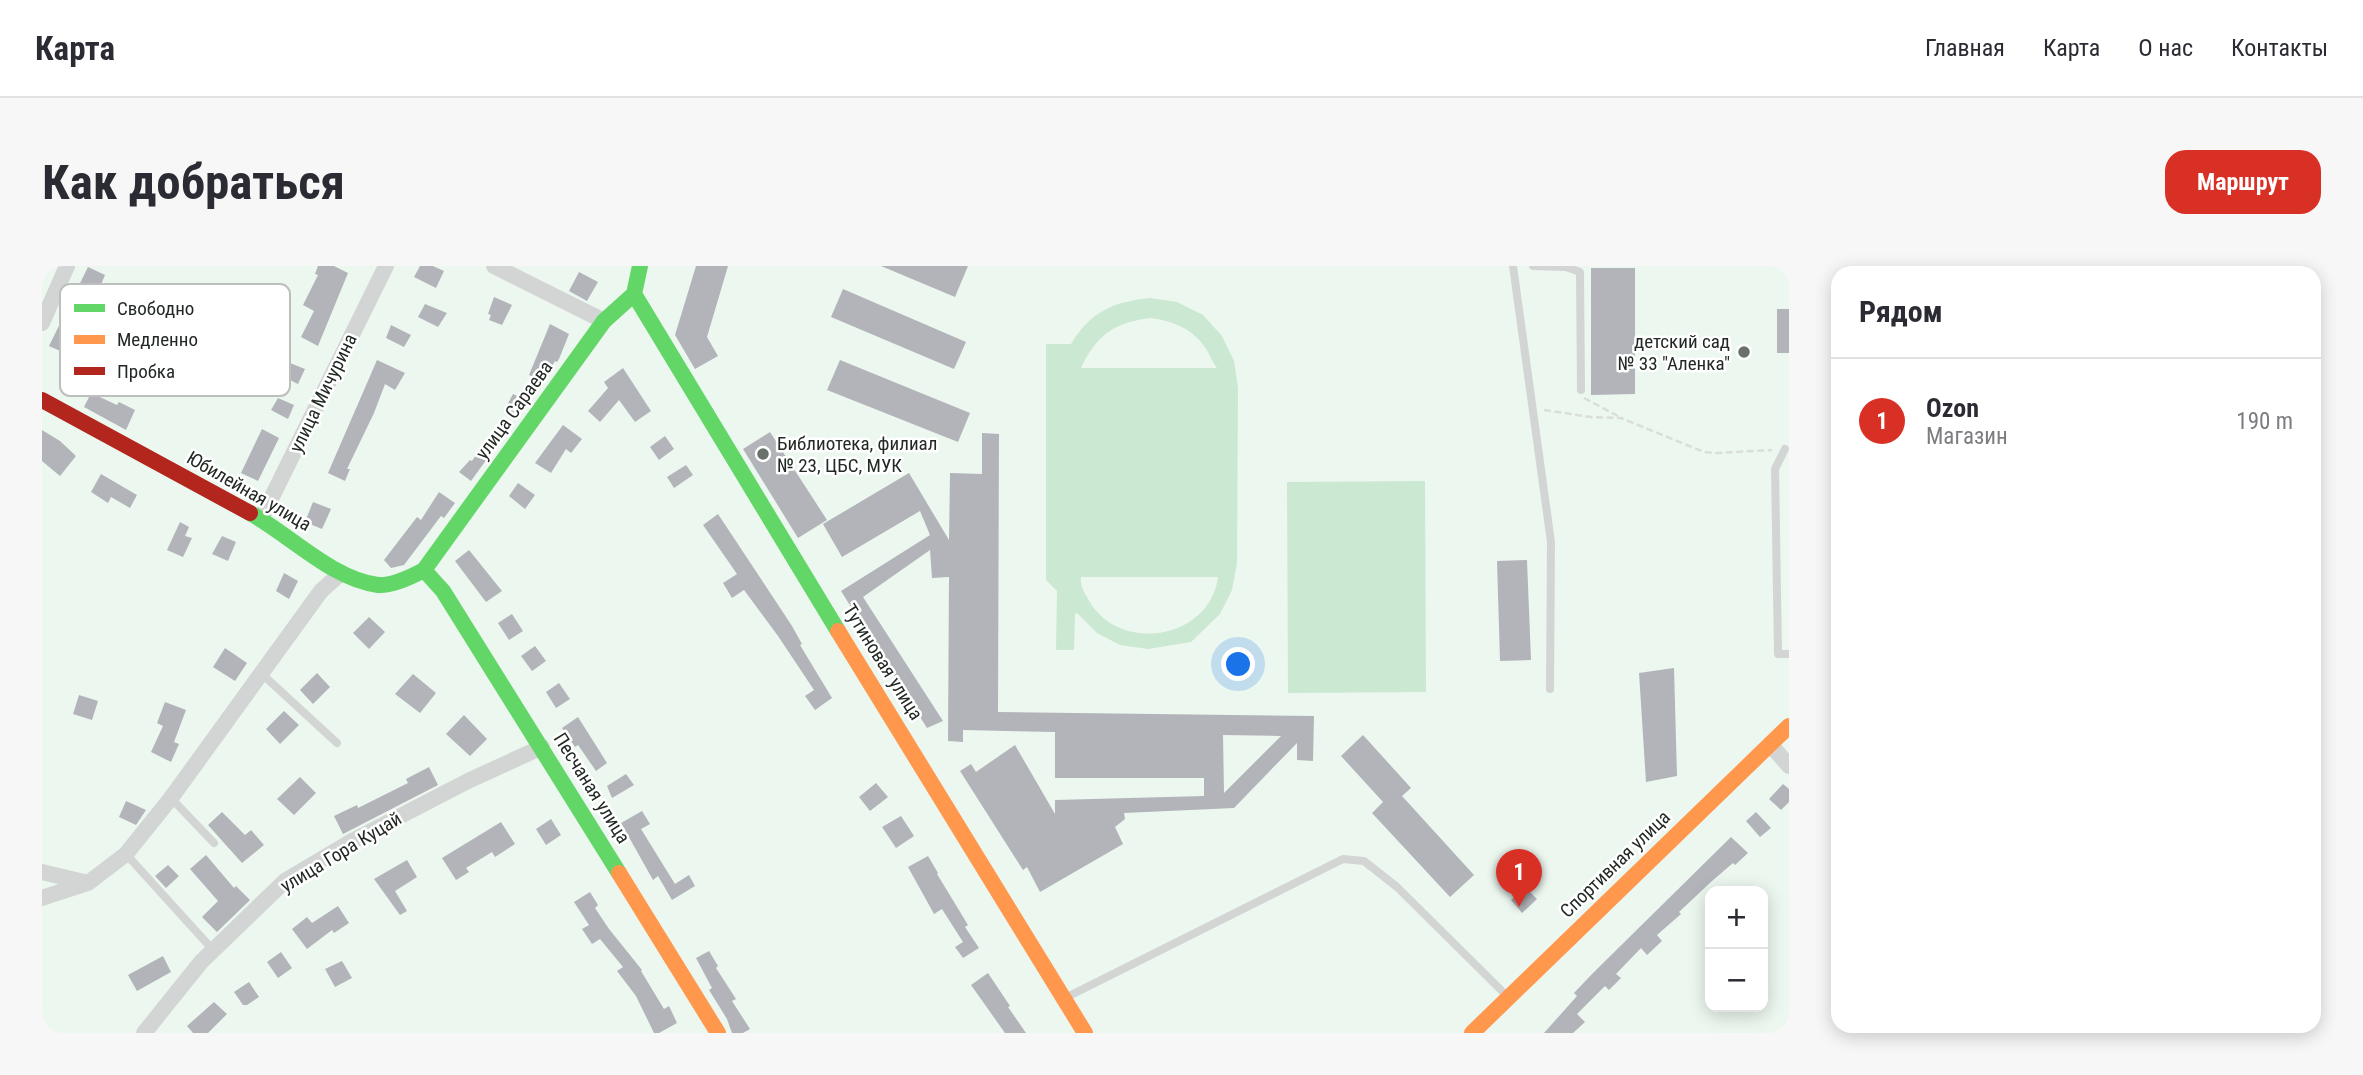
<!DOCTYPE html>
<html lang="ru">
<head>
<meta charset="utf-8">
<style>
  body { margin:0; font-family:"Roboto Condensed",sans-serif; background:#f7f7f7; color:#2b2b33 }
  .controls { position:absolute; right:21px; bottom:21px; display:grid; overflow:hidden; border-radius:14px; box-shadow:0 4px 18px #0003 }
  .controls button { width:63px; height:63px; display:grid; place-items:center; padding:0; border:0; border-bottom:2px solid #e1e1e2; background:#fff; color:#2b2b33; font:35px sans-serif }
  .you { position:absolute; left:1197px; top:399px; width:24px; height:24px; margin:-18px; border:5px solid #fff; border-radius:50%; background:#1a73e8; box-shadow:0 0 0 10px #1a73e833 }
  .badge { display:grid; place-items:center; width:46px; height:46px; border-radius:50%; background:#d93025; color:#fff; font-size:23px; font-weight:700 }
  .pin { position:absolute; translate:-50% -58px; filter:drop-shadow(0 2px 4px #0008) }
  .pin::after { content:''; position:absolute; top:37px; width:24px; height:21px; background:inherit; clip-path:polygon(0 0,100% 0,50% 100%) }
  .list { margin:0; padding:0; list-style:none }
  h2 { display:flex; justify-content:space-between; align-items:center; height:91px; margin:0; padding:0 28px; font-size:30px }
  h2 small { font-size:23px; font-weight:400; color:#7c7c81 }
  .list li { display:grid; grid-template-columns:46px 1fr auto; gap:21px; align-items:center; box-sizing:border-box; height:126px; padding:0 28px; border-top:2px solid #e1e1e2 }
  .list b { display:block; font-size:26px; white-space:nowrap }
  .list p { margin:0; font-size:23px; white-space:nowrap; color:#7c7c81 }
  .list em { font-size:23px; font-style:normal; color:#7c7c81 }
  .map { position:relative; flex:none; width:1747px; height:767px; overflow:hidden; border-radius:21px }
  header { display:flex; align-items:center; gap:42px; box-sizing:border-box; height:98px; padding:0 35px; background:#fff; border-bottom:2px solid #e1e1e2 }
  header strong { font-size:33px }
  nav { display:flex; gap:38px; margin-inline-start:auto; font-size:24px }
  .intro { display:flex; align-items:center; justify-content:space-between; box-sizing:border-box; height:168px; padding:0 42px }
  h1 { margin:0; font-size:49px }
  .button { padding:18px 32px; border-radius:21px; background:#d93025; color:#fff; font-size:24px; font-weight:700 }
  main { display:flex; gap:42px; padding:0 42px }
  aside { flex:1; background:#fff; border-radius:21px; box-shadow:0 4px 18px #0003 }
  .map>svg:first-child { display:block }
</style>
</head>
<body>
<header>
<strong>Карта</strong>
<nav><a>Главная</a><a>Карта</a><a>О нас</a><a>Контакты</a></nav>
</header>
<div class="intro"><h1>Как добраться</h1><a class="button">Маршрут</a></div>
<main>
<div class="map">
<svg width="1747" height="767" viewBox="0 0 1747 767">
  <rect width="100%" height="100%" fill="#ecf7ef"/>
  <path fill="#cbe8d2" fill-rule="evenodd" d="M1108 32 1135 36 1161 49 1180 70 1192 95 1196 122 1195 297 1190 324 1178 348 1149 376 1106 383 1078 379 1055 367 1035 347 1033 348 1032 384H1014L1015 325 1004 314V78H1029C1049 45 1071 36 1108 32ZM1108 52C1131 55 1152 63 1164 83 1168 89 1171 97 1175 102H1039C1055 69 1071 57 1108 52ZM1039 311H1176V312C1166 376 1073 388 1045 331 1041 324 1038 319 1039 311Z
    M1383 215 1384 426 1246 427 1245 216Z"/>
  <path fill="#b2b4b9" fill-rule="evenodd" d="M276 0H292L306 7 276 80 259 71 272 45 261 39 276 9 273 8Z
    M378 0H391L402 5 394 22 372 11Z
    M654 0H686L665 71 676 90 653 103 633 69Z
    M839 0H926L913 31Z
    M46 1 63 9 42 59 38 57 25 88 7 80Z
    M1549 2H1593V128L1549 129Z
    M537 6 556 16 545 35 527 25Z
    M801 23 924 76 912 103 789 51Z
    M452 31 470 39 460 59 447 54 449 49 446 48Z
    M383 38 405 47 396 61 376 51Z
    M1735 43H1747V87H1735Z
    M508 58 527 68 517 93 515 96 513 95 501 115 487 109Z
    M349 59 369 69 362 81 344 72Z
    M335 94 363 107 353 124 343 118 332 147 305 203H308L303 215 286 207Z
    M798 94 928 147 916 176 785 124Z
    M248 97 263 103 256 118 242 111Z
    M581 102 609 145 593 156 577 134 558 156 546 145 566 122 562 116Z
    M49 127 75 139 77 136 93 144 84 164 42 141Z
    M471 128 487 135 477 149 463 143Z
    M236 132 252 139 246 153 229 144Z
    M521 159 540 173 529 187 524 183 509 207 493 197Z
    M453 161 463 168 429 215 417 206 428 194 430 195Z
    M220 163 237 172 216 215 199 207Z
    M0 164 18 175 34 190 18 210 0 195Z
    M728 166 785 254 756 272 701 183Z
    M940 167 957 168 956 446 1272 450 1271 495 1255 494V477L1192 542 1082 547 1083 553 1073 561 1081 578 998 626 985 601 981 604 918 505 929 498 934 506 973 479 1013 548V534L1162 530V512H1013V466L921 464V476L906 475 907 311 890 312 888 284 821 331 901 455 885 462 799 325 888 269 878 245 800 291 781 258 867 207 907 274 908 207 940 208ZM1181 469 1239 470 1182 527Z
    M623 170 632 183 617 194 608 181Z
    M644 199 651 209 632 222 625 211Z
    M59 208 95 229 88 242 69 231 66 237 49 226Z
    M476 217 493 229 483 243 467 230Z
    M397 226 413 237 402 252 399 250 362 299 349 302 342 294 375 251 379 254Z
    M271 236 289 243 280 263 263 256Z
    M676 248 750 360 760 378 758 379 790 432 773 444 763 430 772 424 736 370 702 324 690 332 681 317 695 308 661 259Z
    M138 256 147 261 143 270 150 272 141 291 125 284Z
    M180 270 194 276 186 295 170 288Z
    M427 284 460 325 444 336 413 295Z
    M1485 294 1489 394 1458 395 1455 295Z
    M242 307 256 315 247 333 234 325Z
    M470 348 481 365 467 374 456 357Z
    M327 351 343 366 327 383 311 367Z
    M493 380 504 395 490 405 479 390Z
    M183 382 205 397 193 415 171 401Z
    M1632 402 1635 510 1604 516 1597 407Z
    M275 407 288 421 271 438 258 424Z
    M371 408 394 427 378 447 353 428Z
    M517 417 528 433 514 442 504 426Z
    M37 429 56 435 50 454 31 448Z
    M123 436 144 444 132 476 137 478 129 496 109 486 121 460 115 457Z
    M242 445 257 459 238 478 224 463Z
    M422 449 445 473 428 490 404 468Z
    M536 451 565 497 554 505 536 479 533 481 520 462Z
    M1321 469 1369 522 1360 530 1432 609 1408 631 1330 547 1341 536 1299 490Z
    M387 501 396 519 301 568 292 550 315 539 316 542 366 517 364 513Z
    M584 508 592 519 570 532 565 520Z
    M258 511 274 527 252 549 235 533Z
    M834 517 846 531 828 545 817 531Z
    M1741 518 1747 523V536L1739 544 1727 533Z
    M84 535 104 544 94 559 77 551Z
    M600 545 608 558 599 563 633 618 647 609 653 620 630 634 616 610 611 614 579 557Z
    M180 546 203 569 209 564 222 579 200 597 166 559Z
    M1714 546 1729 562 1718 571 1704 555Z
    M859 550 872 570 854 582 840 561Z
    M509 553 519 569 504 579 494 563Z
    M459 556 473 578 453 591 450 586 424 602 427 606 414 614 400 592Z
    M1689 571 1706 587 1693 599 1691 597 1670 615 1637 646 1639 648 1615 669 1620 675 1605 689 1599 682 1574 708 1579 712 1567 724 1563 720 1535 748 1543 756 1531 767H1502L1535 730 1532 727 1550 708Z
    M164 589 192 622 194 620 208 634 175 666 160 651 176 635 148 603Z
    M886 590 896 607 895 608 926 659 923 661 937 682 921 692 913 681 921 676 900 643 892 648 866 601Z
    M365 594 375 611 353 625 365 645 358 649 332 613Z
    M126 599 137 610 124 622 113 610Z
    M1483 621 1495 633 1480 647 1469 634Z
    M548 626 556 639 553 642 567 663 600 704 599 705 622 743 627 740 635 757 617 767H612L594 730 575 705 581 701 558 673 550 678 540 663 547 659 532 636Z
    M296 640 307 657 292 667 290 664 265 683 250 663 265 651 270 657Z
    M667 685 676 700 674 702 694 733 690 735 708 763 701 767H690L685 753 667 724 670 722 654 692Z
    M239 686 250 702 236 712 225 696Z
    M121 690 129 706 95 725 86 709Z
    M300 695 310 712 293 721 283 703Z
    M946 707 968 740 966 741 984 767H963L929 719Z
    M207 716 217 731 205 739H201L192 726Z
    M172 736 185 748 166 767H151L145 760Z"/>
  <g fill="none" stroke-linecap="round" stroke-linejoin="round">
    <path stroke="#dadedb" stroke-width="2.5" stroke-dasharray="7 3.5" stroke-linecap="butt" d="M1542 132 1576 150
      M1502 144 1549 151 1579 152 1662 186 1674 187 1730 184"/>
    <path stroke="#d3d5d4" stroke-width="8" d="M1471 0 1509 276 1508 423
      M1491 0 1524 1 1538 6 1539 124
      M1743 183 1733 203 1736 388H1747
      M220 408 295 477
      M129 532 172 577
      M84 588 171 684
      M1023 732 1301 593 1322 595 1355 621 1465 730"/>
    <path stroke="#d3d5d4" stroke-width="16" d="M452 0 562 55
      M0 57 25 0
      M219 253 344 0
      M1728 478 1747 500
      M0 606 46 617
      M0 632 46 617 84 588 129 532 279 325 299 307
      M102 767 159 696 243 615 312 574 426 515 500 481"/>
    <path stroke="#63d668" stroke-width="16" d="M598 0 592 28 796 365
      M208 247C248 269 290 313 336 319 351 320 369 311 382 304L562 55 592 28
      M382 304 401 325 577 607"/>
    <path stroke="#ff974d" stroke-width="16" d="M796 365 1043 767
      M577 607 676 767
      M1430 767 1747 460"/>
    <path stroke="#b3261e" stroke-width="16" d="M0 134 208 247"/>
  </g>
  <g fill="#69716b" stroke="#fff" stroke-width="2.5">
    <circle cx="1702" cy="86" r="7"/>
    <circle cx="721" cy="188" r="7"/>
  </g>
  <g text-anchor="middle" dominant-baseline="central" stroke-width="5" stroke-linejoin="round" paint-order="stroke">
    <g font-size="19" fill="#222924" stroke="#fff" text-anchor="end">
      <text x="1688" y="75">детский сад<tspan x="1688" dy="22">№ 33 "Аленка"</tspan></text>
      <text x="735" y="177" text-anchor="start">Библиотека, филиал<tspan x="735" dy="22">№ 23, ЦБС, МУК</tspan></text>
    </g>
    <g font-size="19" fill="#222924" stroke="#fff">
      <text transform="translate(281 127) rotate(-64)">улица Мичурина</text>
      <text transform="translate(472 144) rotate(-54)">улица Сараева</text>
      <text transform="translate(207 225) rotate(30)">Юбилейная улица</text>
      <text transform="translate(841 396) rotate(58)">Тутиновая улица</text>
      <text transform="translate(550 522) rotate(58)">Песчаная улица</text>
      <text transform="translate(299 586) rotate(-31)">улица Гора Куцай</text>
      <text transform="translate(1573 598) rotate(-44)">Спортивная улица</text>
    </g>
  </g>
  <rect x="18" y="18" width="230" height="112" rx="10" fill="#fff" stroke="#bdbfbd" stroke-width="2"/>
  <rect x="32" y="38" width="31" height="8" fill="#63d668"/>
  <rect x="32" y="69" width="31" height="9" fill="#ff974d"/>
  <rect x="32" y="101" width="31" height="8" fill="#b3261e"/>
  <g font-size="19" fill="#222924">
    <text x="75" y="49">Свободно</text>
    <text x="75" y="80">Медленно</text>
    <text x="75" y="112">Пробка</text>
  </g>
</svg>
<div class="controls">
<button>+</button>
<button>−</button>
</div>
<div class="you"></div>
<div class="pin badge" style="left:1477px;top:641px">1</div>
</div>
<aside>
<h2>Рядом<small></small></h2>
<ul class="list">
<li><span class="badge">1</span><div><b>Ozon</b><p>Магазин</p></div><em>190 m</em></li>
</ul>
</aside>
</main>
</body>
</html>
